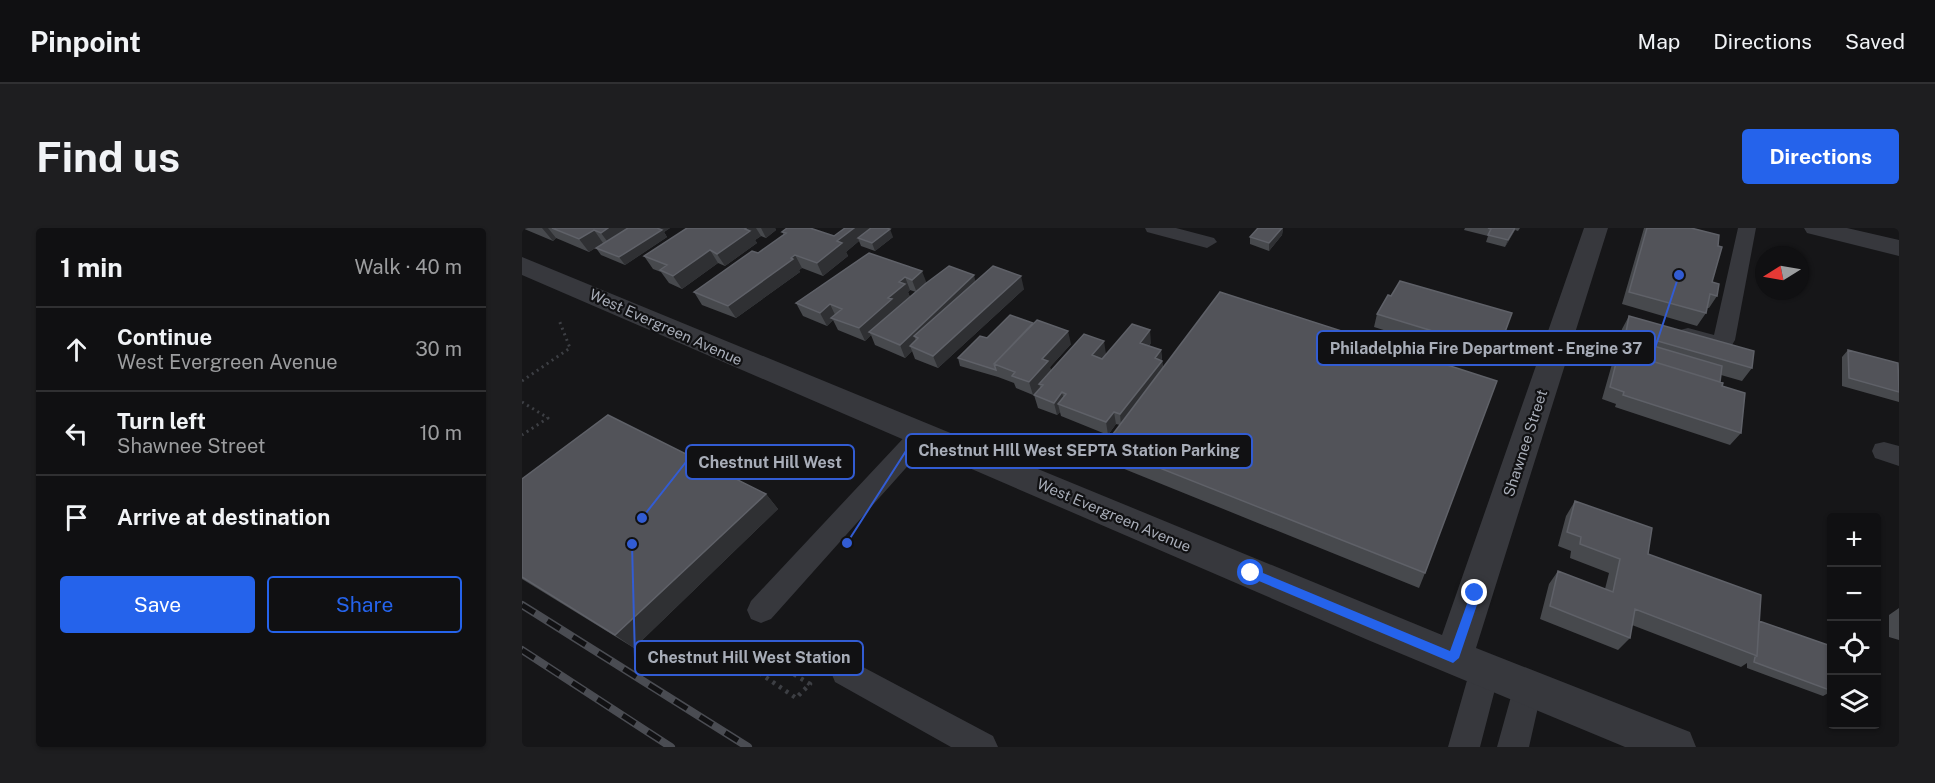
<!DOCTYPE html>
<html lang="en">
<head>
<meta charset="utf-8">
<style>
  body { margin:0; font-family:"Public Sans",sans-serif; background:#1e1e20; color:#f1f3f6 }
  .controls { position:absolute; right:18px; bottom:18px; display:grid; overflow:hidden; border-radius:6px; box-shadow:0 2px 4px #0004 }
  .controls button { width:54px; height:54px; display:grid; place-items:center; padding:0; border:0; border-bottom:2px solid #303032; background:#101012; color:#f1f3f6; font:30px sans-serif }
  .compass { position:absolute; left:1233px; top:18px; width:54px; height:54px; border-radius:50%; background:#101012; box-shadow:0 2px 4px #0004; rotate:259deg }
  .stop { position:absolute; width:18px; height:18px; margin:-14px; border:4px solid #2563eb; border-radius:50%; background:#fff }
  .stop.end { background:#2563eb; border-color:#fff; box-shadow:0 2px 6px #0008 }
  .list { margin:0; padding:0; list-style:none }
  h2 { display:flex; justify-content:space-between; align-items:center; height:78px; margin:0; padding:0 24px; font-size:26px }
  h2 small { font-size:20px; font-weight:400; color:#9c9d9f }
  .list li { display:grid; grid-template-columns:39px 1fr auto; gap:18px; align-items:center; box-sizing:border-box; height:84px; padding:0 24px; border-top:2px solid #303032 }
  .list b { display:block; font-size:22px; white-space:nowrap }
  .list p { margin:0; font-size:20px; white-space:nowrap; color:#9c9d9f }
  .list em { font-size:20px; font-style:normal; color:#9c9d9f }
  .actions { display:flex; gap:12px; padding:18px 24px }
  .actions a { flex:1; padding:14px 0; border:2px solid #2563eb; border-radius:6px; text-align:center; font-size:21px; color:#2563eb }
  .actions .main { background:#2563eb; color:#fff }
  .icon { flex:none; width:33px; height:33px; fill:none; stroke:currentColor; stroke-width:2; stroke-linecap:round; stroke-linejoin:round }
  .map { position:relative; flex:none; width:1377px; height:519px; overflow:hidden; border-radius:6px }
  header { display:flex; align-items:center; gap:36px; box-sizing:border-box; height:84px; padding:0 30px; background:#101012; border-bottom:2px solid #303032 }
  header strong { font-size:28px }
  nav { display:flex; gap:33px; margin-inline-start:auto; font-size:21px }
  .intro { display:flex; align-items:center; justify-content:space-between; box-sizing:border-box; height:144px; padding:0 36px }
  h1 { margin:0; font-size:42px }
  .button { padding:15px 27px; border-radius:6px; background:#2563eb; color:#fff; font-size:21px; font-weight:700 }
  main { display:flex; gap:36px; padding:0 36px }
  aside { flex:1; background:#101012; border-radius:6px; box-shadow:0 2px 4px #0004 }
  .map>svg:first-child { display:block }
</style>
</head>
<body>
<header>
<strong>Pinpoint</strong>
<nav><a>Map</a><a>Directions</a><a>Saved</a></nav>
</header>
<div class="intro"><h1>Find us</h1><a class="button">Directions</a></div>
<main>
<aside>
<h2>1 min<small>Walk · 40 m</small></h2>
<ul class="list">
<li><svg class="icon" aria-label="ahead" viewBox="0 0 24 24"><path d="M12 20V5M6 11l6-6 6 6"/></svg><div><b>Continue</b><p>West Evergreen Avenue</p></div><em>30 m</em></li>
<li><svg class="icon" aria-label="left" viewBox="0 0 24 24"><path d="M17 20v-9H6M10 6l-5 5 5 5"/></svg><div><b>Turn left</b><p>Shawnee Street</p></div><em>10 m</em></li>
<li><svg class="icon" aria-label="arrive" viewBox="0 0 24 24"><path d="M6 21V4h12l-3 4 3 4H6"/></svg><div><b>Arrive at destination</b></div></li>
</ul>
<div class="actions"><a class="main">Save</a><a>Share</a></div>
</aside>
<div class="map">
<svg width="1377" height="519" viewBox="0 0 1377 519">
  <rect width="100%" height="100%" fill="#161618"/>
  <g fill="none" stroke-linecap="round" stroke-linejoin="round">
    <path stroke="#3d3f44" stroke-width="3" stroke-dasharray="2 4" stroke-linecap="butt" d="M0 153 48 120 37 92
      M0 174 26 190 0 207"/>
    <path stroke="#3d3f44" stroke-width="4.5" stroke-dasharray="3 5" stroke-linecap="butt" d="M173 428 204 422 274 470 288 456 240 427 246 420"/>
    <path fill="#37383d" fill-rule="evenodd" d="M623 0H654L692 10 695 14 685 20 625 4Z
      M1216 0H1234L1213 112 1210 117 1192 122 1158 112 1155 107 1158 102 1166 100 1192 107Z
      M399 198 408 201 411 207 408 213 249 391 239 395 229 391 225 382 229 373 390 201Z
      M1362 214 1377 218V238L1353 230 1350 223 1353 216Z
      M963 428 974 432 978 442 958 519H926L948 442 952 432Z
      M324 430 471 508 476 519H429L313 454 309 444 313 434Z
      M1006 442 1017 447 1021 457 1007 519H975L995 447Z"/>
    <path fill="#37383d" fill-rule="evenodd" d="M1062 0H1086L954 420 1168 504 1174 519H1103L846 412 0 47V29L920 407Z
      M1282 0H1325L1377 12V28L1285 5Z"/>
    <defs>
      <path id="rail" d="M0 377 226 519
        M0 422 149 519"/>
    </defs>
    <use href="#rail" stroke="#4a4c52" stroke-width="8"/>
    <use href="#rail" stroke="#111113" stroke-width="5" stroke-dasharray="15" stroke-linecap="butt"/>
  </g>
  <path fill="#47494d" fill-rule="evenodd" d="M0 0H148L142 4 145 9 103 37 79 27 74 20 81 15 67 24 34 10 31 13Z
    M165 0H253L254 2 244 10 239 8 233 12 235 15 203 38 196 35 160 61 147 55 139 44 131 41 122 28Z
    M761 0 760 7 747 23 728 16V9Z
    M943 0H998L996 3 993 2 983 19 964 14 966 8 942 2Z
    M1122 0H1169L1195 68 1187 80H1185L1184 85 1175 98 1100 76Z
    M260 4 312 8 371 9 353 23 339 18 337 13 324 24 326 28 301 48 280 40 277 42 278 44 214 90 180 77 172 64 236 25 262 7Z
    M347 25 405 55 453 53 502 61 416 140 393 131 390 123 383 130 353 117 349 107 343 113 316 102 311 92 305 98 281 88 274 75ZM388 62 394 64 374 81 388 69 386 64Z
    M869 68 990 85 970 136 852 99 855 86Z
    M1107 88 1230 140 1220 153 1199 147 1198 154 1219 205 1208 217 1093 179 1094 176 1080 171 1090 136 1093 131 1100 101Z
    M465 110 549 116 528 139 529 143 584 126 580 131 629 115 627 118 639 122 641 141 903 345 897 360 585 234 582 218 598 197 594 196 586 207 539 188 538 184 535 187 516 180 512 167 518 161V159L511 167 494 160 492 155 476 149 438 138 436 130Z
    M1326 122 1377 149V174L1320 158V129Z
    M0 251 244 266 256 281 112 420 0 351Z
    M1053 273 1126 326 1237 393 1310 463 1301 468 1225 440V435L1219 439 1110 397 1108 410 1096 422 1018 391 1027 356 1036 343 1083 361 1087 345 1048 330 1049 323 1036 318 1044 288Z
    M1377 380V412L1367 409V387Z"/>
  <path fill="#2f3033" d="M20 0H26L34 10 31 13Z
    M86 0H116L88 17 79 5Z
    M133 0H148L142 4 145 9 103 37 97 29Z
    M224 0H234L239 8 233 12 235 15 203 38 195 26Z
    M239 0H253L254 2 244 10Z
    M332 0H354L336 10 337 13 324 24 326 28 301 48 295 35 315 13Z
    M761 0 760 7 747 23V15Z
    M993 0H994L993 2 983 19 986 12Z
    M368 1 371 9 353 23 350 15Z
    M72 2 81 15 67 24 57 11Z
    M188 22 196 35 160 61 151 48Z
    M273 27 280 40 277 42 278 44 214 90 206 78Z
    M400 43 405 56 395 65 390 52Z
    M452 47 455 60 396 110 392 108 396 117 388 118 390 123 383 130 378 117Z
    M499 48 502 61 416 140 411 128Z
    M383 49 388 62 386 64 388 69 347 104 349 107 343 113 337 100 366 70 377 54Z
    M308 76 314 89 309 90 311 92 305 98 298 85Z
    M628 102 629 115 619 127 618 115Z
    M546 103 549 116 528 139 529 146 517 156 518 159 511 167 507 154 520 131Z
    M582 113 584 126 572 139 570 127Z
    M639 122 641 145 599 198 598 186 633 130Z
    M540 164 543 177 536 176 538 184 535 187 532 175Z
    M592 184 594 196 586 207 584 194Z
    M244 266 256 281 112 420 93 407Z"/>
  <path fill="#525359" stroke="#5f6168" stroke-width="1.5" d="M30 0H86L79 5 72 2 57 11Z
    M106 0H135L140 2 97 29 74 20Z
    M165 0H224L223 1 228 3 195 26 188 22 151 48 138 42 145 37 122 28Z
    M265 0H288L312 8 323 0H332L315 13 320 15 295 35 273 27 269 30 271 31 206 78 172 64 230 23 236 25 264 5 260 4Z
    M349 0H364L368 1 350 15 336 10Z
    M736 0H760L747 15 728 9Z
    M966 0H993L986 12 966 7 969 1Z
    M1125 0H1169L1197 7 1196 18 1200 19 1190 54 1197 56 1195 68 1188 66 1184 85 1107 64Z
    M347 25 400 43 390 52 383 49 377 54 383 56 366 70 370 71 337 100 309 90 320 81 308 76 298 85 274 75Z
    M427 38 452 47 378 117 347 104 403 56Z
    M471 38 499 48 411 128 388 118 396 110 392 108Z
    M878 53 990 85 976 123 855 86 866 67 869 68Z
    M698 64 975 153 903 345 582 218Z
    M488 87 511 95 472 136 474 142 436 130 458 108 465 110Z
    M1107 88 1232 123 1230 140 1104 104Z
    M515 92 546 103 520 131 526 133 507 154 490 148 493 144 472 136Z
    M610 96 628 102 618 115 639 122 633 130 640 133 598 186 592 184 584 194 536 176 544 166 540 164 532 175 512 167 521 157 517 156 562 106 582 113 570 127 580 131Z
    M1101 109 1200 138 1198 154 1097 123V125Z
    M1326 122 1376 135 1377 164 1327 150Z
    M1097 123 1201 155 1200 158 1223 165 1219 205 1101 167 1102 164 1088 159Z
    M86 187 244 266 93 407 0 349V251Z
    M1053 273 1130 300 1126 326 1239 367 1235 428 1113 381 1108 410 1028 378 1036 343 1091 364 1098 331 1058 316 1059 309 1045 304Z
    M1237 393 1309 418 1310 463 1232 434 1233 429 1235 428Z"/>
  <path fill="#2563eb" d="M729 340 928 423 950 362H957L959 365 937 430 931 435 725 348 723 345Z"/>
  <g text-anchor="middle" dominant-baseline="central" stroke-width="4.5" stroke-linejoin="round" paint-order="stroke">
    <g font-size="15" fill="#a8adb8" stroke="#111113">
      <text transform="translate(144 99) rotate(24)">West Evergreen Avenue</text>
      <text transform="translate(1003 215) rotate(-72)">Shawnee Street</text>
      <text transform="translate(592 287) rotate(23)">West Evergreen Avenue</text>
    </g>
  </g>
  <path fill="none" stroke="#325cd3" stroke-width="2" d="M1157 47L1133 120M325 315L384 223M120 290L164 234M110 316L113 430"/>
  <g fill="#325cd3" stroke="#111113" stroke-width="2">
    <circle cx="1157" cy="47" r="6"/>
    <circle cx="325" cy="315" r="6"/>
    <circle cx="120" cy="290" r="6"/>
    <circle cx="110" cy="316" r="6"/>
  </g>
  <g fill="#111113" stroke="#325cd3" stroke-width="2">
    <rect x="795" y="103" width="338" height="34" rx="6"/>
    <rect x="384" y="206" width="346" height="34" rx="6"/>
    <rect x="164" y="217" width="168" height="34" rx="6"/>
    <rect x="113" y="413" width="228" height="34" rx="6"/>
  </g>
  <g font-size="16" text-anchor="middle" font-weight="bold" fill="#a8adb8">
    <text x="964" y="126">Philadelphia Fire Department - Engine 37</text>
    <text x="557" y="228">Chestnut HIll West SEPTA Station Parking</text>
    <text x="248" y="240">Chestnut Hill West</text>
    <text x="227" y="435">Chestnut Hill West Station</text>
  </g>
</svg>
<div class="controls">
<button>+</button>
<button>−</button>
<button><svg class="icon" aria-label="locate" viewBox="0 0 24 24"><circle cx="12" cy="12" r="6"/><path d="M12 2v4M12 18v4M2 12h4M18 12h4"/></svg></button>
<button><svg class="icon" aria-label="layers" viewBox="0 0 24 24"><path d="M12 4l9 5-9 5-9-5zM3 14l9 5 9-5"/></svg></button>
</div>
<svg class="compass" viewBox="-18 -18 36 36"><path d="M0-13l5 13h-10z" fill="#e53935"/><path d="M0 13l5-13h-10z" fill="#9c9d9f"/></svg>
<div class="stop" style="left:729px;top:345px"></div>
<div class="stop end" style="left:953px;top:365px"></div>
</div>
</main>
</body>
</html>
